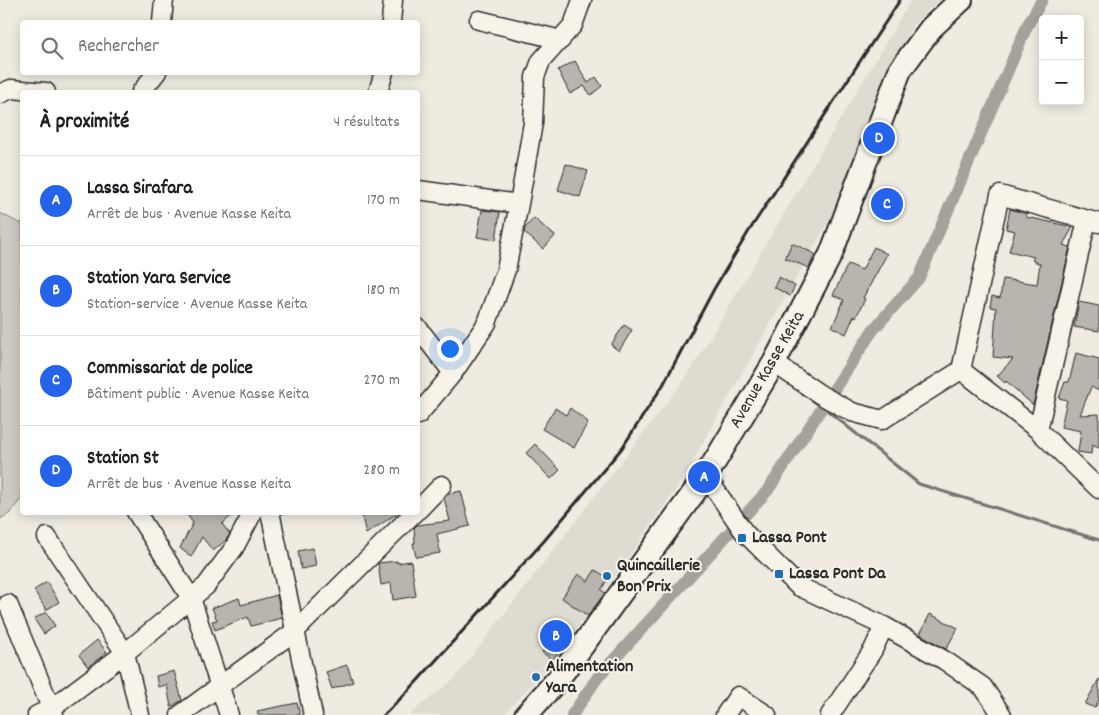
<!DOCTYPE html>
<html lang="fr">
<head>
<meta charset="utf-8">
<style>
  body { margin:0; font-family:Dekko,sans-serif; background:#f6f6f6; color:#202124 }
  .controls { position:absolute; right:15px; top:15px; display:grid; overflow:hidden; border-radius:5px; box-shadow:0 2px 12px #0003 }
  .controls button { width:45px; height:45px; display:grid; place-items:center; padding:0; border:0; border-bottom:1px solid #e0e0e0; background:#fff; color:#202124; font:25px sans-serif }
  .you { position:absolute; left:449px; top:348px; width:18px; height:18px; margin:-12px; border:4px solid #fff; border-radius:50%; background:#1a73e8; box-shadow:0 0 0 8px #1a73e833 }
  .badge { display:grid; place-items:center; width:32px; height:32px; border-radius:50%; background:#2563eb; color:#fff; font-size:16px; font-weight:700 }
  .pin { position:absolute; translate:-50% -50%; border:2px solid #fff; box-shadow:0 1px 5px #0006 }
  .list { margin:0; padding:0; list-style:none }
  h2 { display:flex; justify-content:space-between; align-items:center; height:65px; margin:0; padding:0 20px; font-size:21px }
  h2 small { font-size:16px; font-weight:400; color:#757577 }
  .list li { display:grid; grid-template-columns:32px 1fr auto; gap:15px; align-items:center; box-sizing:border-box; height:90px; padding:0 20px; border-top:1px solid #e0e0e0 }
  .list b { display:block; font-size:19px; white-space:nowrap }
  .list p { margin:0; font-size:16px; white-space:nowrap; color:#757577 }
  .list em { font-size:16px; font-style:normal; color:#757577 }
  .icon { flex:none; width:28px; height:28px; fill:none; stroke:currentColor; stroke-width:2; stroke-linecap:round; stroke-linejoin:round }
  .map { position:relative; flex:none; width:1099px; height:715px; overflow:hidden }
  .search { position:absolute; background:#fff; box-shadow:0 2px 12px #0003; left:20px; top:20px; width:400px; height:55px; display:flex; align-items:center; gap:12px; box-sizing:border-box; padding:0 18px; border-radius:5px; color:#757577; font-size:19px }
  .panel { position:absolute; background:#fff; box-shadow:0 2px 12px #0003; left:20px; top:90px; width:400px; height:425px; border-radius:5px }
  .map>svg:first-child { display:block }
</style>
</head>
<body>
<div class="map">
<svg width="1099" height="715" viewBox="0 0 1099 715">
  <rect width="100%" height="100%" fill="#efebe0"/>
  <filter id="ink" filterUnits="userSpaceOnUse"><feTurbulence type="fractalNoise" baseFrequency=".02" numOctaves="2"/><feDisplacementMap in="SourceGraphic" scale="10" xChannelSelector="R" yChannelSelector="G"/><feConvolveMatrix kernelMatrix="1 2 1 2 8 2 1 2 1" color-interpolation-filters="sRGB"/></filter>
  <g filter="url(#ink)">
    <path fill="#dedbd1" d="M911 0H940L913 24 831 217 677 488 559 654 504 715H409L455 678 688 375Z"/>
    <path fill="#cfcbc2" stroke="#7d7b76" d="M0 213 19 223 22 222V498L9 514 0 519Z"/>
    <g fill="none" stroke-linecap="round" stroke-linejoin="round">
      <path stroke="#74726e" stroke-width="3" d="M823 407 919 484 1099 540"/>
      <path stroke="#a4a29a" stroke-width="12" d="M572 715 598 677 768 490 873 330 919 278 1027 26 1042 0"/>
    </g>
    <path fill="#b8b5ae" stroke="#2b2b2b" d="M575 61 588 83 596 77 602 86 591 95 584 86 570 94 558 70Z
      M566 164 588 171 580 197 558 190Z
      M1010 209 1027 214 1026 217 1073 227 1063 245 1070 247 1033 405 1006 381 1005 383 997 376 1013 359 993 357 996 308 990 307 992 296 1000 298 1003 279 1037 284 1040 264 1032 260 1034 257 1009 251 1015 231 1006 229Z
      M482 210 500 212 496 240 477 237Z
      M534 218 555 236 543 249 524 232 525 228Z
      M792 243 815 254 809 268 785 258Z
      M874 247 887 254 863 298 865 299 856 317 854 316 846 334 832 327 844 300 833 295 848 264 862 270Z
      M779 277 795 286 790 296 774 287Z
      M1079 302 1099 306V331L1074 327Z
      M624 325 632 330 619 351 611 345Z
      M1076 353 1099 359V391L1091 387 1080 415 1099 414V448L1092 445 1091 454 1078 452 1081 431 1061 427 1067 400 1059 398 1065 382H1069Z
      M555 408 566 415 570 408 588 422 574 448 542 429Z
      M535 444 560 470 551 479 526 453Z
      M461 491 470 526 437 534 440 553 416 557 413 543H415L414 528 417 525 450 521 444 498 448 494Z
      M185 512H236L222 524 230 534 226 540 213 551 202 537 191 557 180 548 193 523Z
      M369 512H399L366 534 362 517Z
      M313 548 316 566 301 569 298 551Z
      M397 561V563L411 561 416 596 393 600 391 583 381 585 378 563Z
      M595 570 608 578 601 590 605 593 588 616 562 598 578 574 588 581Z
      M47 582 59 602 46 610 34 590Z
      M277 595 282 618 251 626 248 617 215 630 212 621 217 620 212 608 239 598 241 605Z
      M46 612 55 626 44 634 34 619Z
      M930 614 958 628 946 649 920 634Z
      M556 634 567 643 552 660 542 652Z
      M97 640 107 652 88 667 79 655Z
      M347 665 353 682 332 689 326 672Z
      M174 671 182 700 171 707 167 685 158 687 156 676Z
      M1099 679V699L1095 708 1085 704Z
      M297 703 300 715H258L257 711Z"/>
    <g fill="none" stroke-linecap="round" stroke-linejoin="round">
      <defs>
        <path id="minor" d="M479 20 561 40
          M162 22 164 0
          M391 22 393 0
          M141 92 157 72
          M378 92 384 72
          M0 94 11 89 46 92
          M418 190 519 204
          M418 328 453 373
          M774 363 821 395 852 412 882 420 961 370 1000 195 1099 223
          M961 370 1038 430 1099 489
          M418 415 453 373 487 323 506 270 519 204 533 123 535 77 541 61 573 25 582 0
          M1038 430 1087 220
          M706 476 744 532 798 586 884 626 873 650 830 715
          M418 510 442 485
          M136 512 191 598 229 715
          M270 512 313 715
          M47 537 125 653 140 715
          M8 604 54 715
          M884 626 944 660 983 687 1002 715
          M37 715 52 708 125 653 206 586 234 548 253 512
          M180 715 295 631 415 512
          M725 715 738 696 767 715"/>
        <path id="major" d="M526 715 558 679 706 476 774 363 831 254 900 70 931 28 961 0"/>
      </defs>
      <use href="#minor" stroke="#2b2b2b" stroke-width="21"/>
      <use href="#major" stroke="#2b2b2b" stroke-width="26"/>
      <use href="#minor" stroke="#f7f3e8" stroke-width="18"/>
      <use href="#major" stroke="#f7f3e8" stroke-width="22"/>
      <path stroke="#2b2b2b" stroke-width="3" d="M384 715 410 689 544 541 622 448 663 385 714 289 749 231 900 0"/>
    </g>
  </g>
  <g fill="#1f6fb2" stroke="#f7f3e8" stroke-width="2">
    <rect x="737" y="533" width="10" height="10" rx="2.5"/>
    <rect x="774" y="569" width="10" height="10" rx="2.5"/>
    <circle cx="607" cy="576" r="5"/>
    <circle cx="536" cy="677" r="5"/>
  </g>
  <g text-anchor="middle" dominant-baseline="central" stroke-width="4" stroke-linejoin="round" paint-order="stroke">
    <g font-size="18" fill="#2b2b2b" stroke="#f7f3e8">
      <text transform="translate(768 370) rotate(-60)">Avenue Kasse Keita</text>
    </g>
    <g font-size="18" font-weight="bold" fill="#2b2b2b" stroke="#f7f3e8" text-anchor="start">
      <text x="752" y="538">Lassa Pont</text>
      <text x="617" y="566">Quincaillerie<tspan x="617" dy="21">Bon Prix</tspan></text>
      <text x="789" y="574">Lassa Pont Da</text>
      <text x="546" y="667">Alimentation<tspan x="546" dy="21">Yara</tspan></text>
    </g>
  </g>
</svg>
<div class="controls">
<button>+</button>
<button>−</button>
</div>
<div class="you"></div>
<div class="pin badge" style="left:704px;top:477px">A</div>
<div class="pin badge" style="left:556px;top:636px">B</div>
<div class="pin badge" style="left:887px;top:204px">C</div>
<div class="pin badge" style="left:879px;top:138px">D</div>
<div class="search"><svg class="icon" aria-label="search" viewBox="0 0 24 24"><circle cx="10" cy="10" r="6"/><path d="M15 15l6 6"/></svg>Rechercher</div>
<section class="panel">
<h2>À proximité<small>4 résultats</small></h2>
<ul class="list">
<li><span class="badge">A</span><div><b>Lassa Sirafara</b><p>Arrêt de bus · Avenue Kasse Keita</p></div><em>170 m</em></li>
<li><span class="badge">B</span><div><b>Station Yara Service</b><p>Station-service · Avenue Kasse Keita</p></div><em>180 m</em></li>
<li><span class="badge">C</span><div><b>Commissariat de police</b><p>Bâtiment public · Avenue Kasse Keita</p></div><em>270 m</em></li>
<li><span class="badge">D</span><div><b>Station St</b><p>Arrêt de bus · Avenue Kasse Keita</p></div><em>280 m</em></li>
</ul>
</section>
</div>
</body>
</html>
